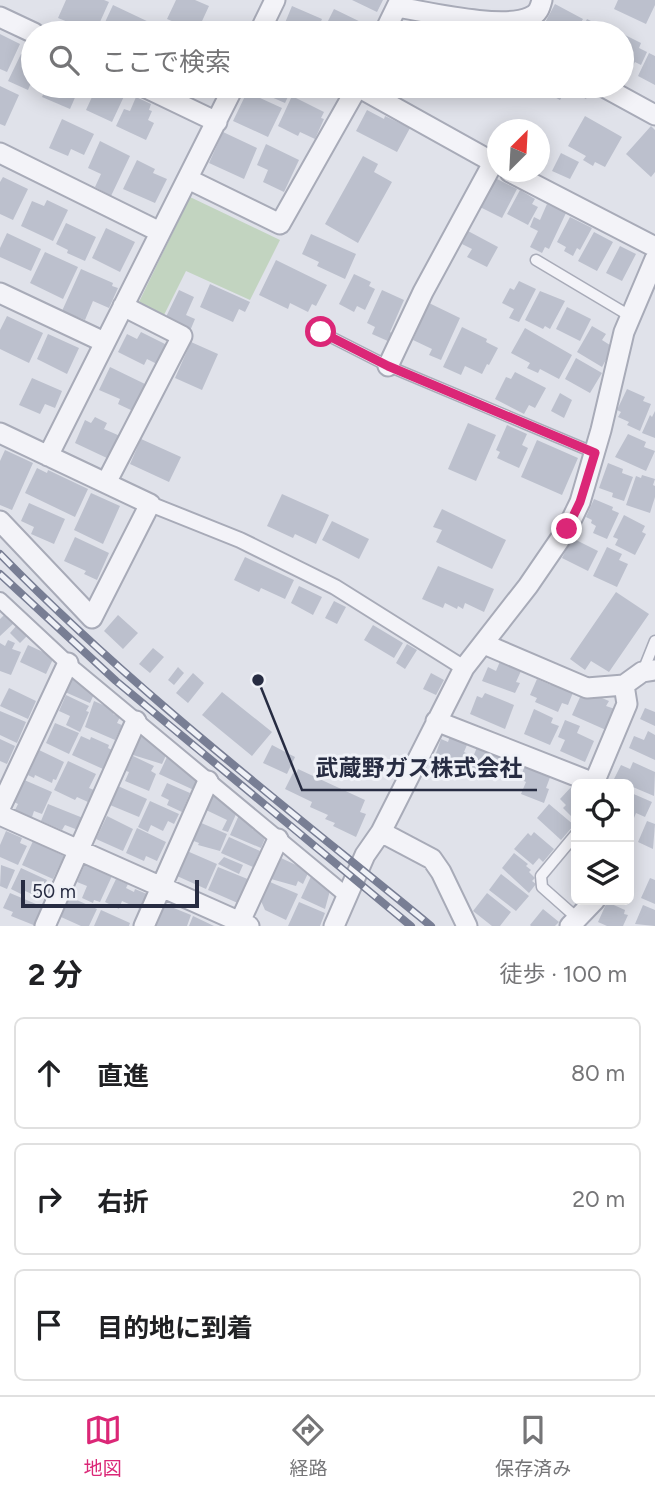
<!DOCTYPE html>
<html lang="ja">
<head>
<meta charset="utf-8">
<style>
  body { margin:0; font-family:Figtree,"Noto Sans JP",sans-serif; background:#f6f6f6; color:#202124 }
  .controls { position:absolute; right:21px; bottom:21px; display:grid; overflow:hidden; border-radius:10px; box-shadow:0 4px 18px #0003 }
  .controls button { width:63px; height:63px; display:grid; place-items:center; padding:0; border:0; border-bottom:2px solid #e0e0e0; background:#fff; color:#202124; font:35px sans-serif }
  .compass { position:absolute; left:487px; top:119px; width:63px; height:63px; border-radius:50%; background:#fff; box-shadow:0 4px 18px #0003; rotate:24deg }
  .scale { position:absolute; left:21px; bottom:18px; width:178px; box-sizing:border-box; padding-left:7px; border:4px solid #272c42; border-top:0; font-size:19px; line-height:24px; white-space:nowrap; color:#272c42; -webkit-text-stroke:5px #eff1f7; paint-order:stroke }
  .stop { position:absolute; width:21px; height:21px; margin:-16px; border:5px solid #db2777; border-radius:50%; background:#fff }
  .stop.end { background:#db2777; border-color:#fff; box-shadow:0 2px 7px #0008 }
  .list { margin:0; padding:0; list-style:none }
  h2 { display:flex; justify-content:space-between; align-items:center; height:91px; margin:0; padding:0 28px; font-size:30px }
  h2 small { font-size:23px; font-weight:400; color:#757577 }
  .list li { display:grid; grid-template-columns:46px 1fr auto; gap:21px; align-items:center; box-sizing:border-box; height:112px; margin:0 14px 14px; padding:0 14px; border:2px solid #e0e0e0; border-radius:10px }
  .list b { display:block; font-size:26px; white-space:nowrap }
  .list em { font-size:23px; font-style:normal; color:#757577 }
  .icon { flex:none; width:38px; height:38px; fill:none; stroke:currentColor; stroke-width:2; stroke-linecap:round; stroke-linejoin:round }
  .map { position:relative; flex:none; width:655px; height:926px; overflow:hidden }
  .search { position:absolute; background:#fff; box-shadow:0 4px 18px #0003; left:21px; right:21px; top:21px; height:77px; display:flex; align-items:center; gap:18px; box-sizing:border-box; padding:0 24px; border-radius:38px; color:#757577; font-size:26px }
  .sheet { height:469px; background:#fff }
  nav { display:flex; justify-content:space-around; align-items:center; box-sizing:border-box; height:98px; border-top:2px solid #e0e0e0; background:#fff; font-size:19px; color:#757577 }
  nav a { display:grid; justify-items:center; gap:4px }
  nav .on { color:#db2777 }
  .map>svg:first-child { display:block }
</style>
</head>
<body>
<div class="map">
<svg width="655" height="926" viewBox="0 0 655 926">
  <rect width="100%" height="100%" fill="#e0e2ea"/>
  <path fill="#c2d4c0" d="M190 197 280 240 250 300 186 271 164 315 139 302Z"/>
  <path fill="#bcc0cd" d="M66 0H104L109 2 95 33 58 18Z
    M176 0H195L209 6 197 32 167 19Z
    M352 0H383L377 12Z
    M618 0H655V5L646 24 614 9Z
    M555 4 583 19 575 33H546L541 30Z
    M113 5 151 23 146 33H100Z
    M292 6 322 19 316 33H290L282 30Z
    M334 9 369 26 366 33H328L323 31Z
    M417 19 442 33H409Z
    M587 19 615 33H580Z
    M0 34 20 44 7 72 0 69Z
    M623 34 641 43 639 48 647 52 641 65 635 62 630 71 622 67Z
    M649 53 655 56V85L638 76Z
    M21 54 33 59V78L28 90 8 81Z
    M0 86 19 95 5 126 0 124Z
    M47 86H80L70 109 42 97Z
    M97 86H113L126 92 112 122 86 110Z
    M273 86H293L285 103 269 96Z
    M534 86H568L560 100Z
    M574 86H581L590 90 586 99 572 91Z
    M247 92 282 108 268 137 233 121Z
    M292 96 324 112 321 118 324 119 315 139 300 132 298 136 278 126Z
    M136 97 151 104 149 110 152 111 148 120 154 123 146 140 116 126 124 109 130 111Z
    M367 110 384 119 385 116 410 128 397 152 356 131Z
    M585 116 622 137 605 167 595 162 593 166 583 160 586 156 568 146Z
    M62 119 94 134 84 155 71 149 68 156 49 148Z
    M651 126 655 130V172L651 177 626 154Z
    M223 132 257 148 244 179 209 163Z
    M100 141 130 156 111 196 95 187 101 174 88 168Z
    M266 144 299 160 284 192 263 182 268 170 257 165Z
    M561 153 579 162 570 179 552 171Z
    M363 156 378 164 374 172 392 182 358 243 325 224Z
    M137 160 155 169 153 173 167 179 155 203 123 189Z
    M3 177 28 189 13 220 0 214V182Z
    M495 178 517 189 502 218 480 207Z
    M520 190 535 199 532 204 538 207 528 225 507 214Z
    M47 200 68 210 53 241 21 226 32 201 44 206Z
    M547 204 566 213 549 249 545 247 542 253 530 247 538 231 530 227 534 217 540 220Z
    M570 217 592 228 580 250 577 248 573 256 564 251 566 247 557 242Z
    M66 223 96 237 85 261 67 253 68 250 56 244Z
    M106 228 135 242 120 272 92 258Z
    M468 231 498 247 487 267 467 257 472 249 462 244Z
    M594 232 613 242 597 271 578 261Z
    M7 233 41 249 31 271 0 257V248Z
    M311 234 356 254 345 279 317 266 319 262 302 254Z
    M620 246 636 254 622 281 606 273Z
    M45 252 78 267 63 299 30 283Z
    M276 260 327 285 316 306 312 304 308 312 290 303 288 309 259 295Z
    M81 269 113 283 112 286 118 288 109 308 93 301 85 320 62 311Z
    M354 274 371 282 369 286 375 289 365 310 357 306 354 312 339 304Z
    M519 281 536 289 519 322 509 318 514 309 502 303 510 288 514 290Z
    M210 284 250 302 245 312 239 309 233 322 200 307Z
    M179 290 194 297 186 315 195 319 190 331 165 319Z
    M382 290 404 300 390 332 393 334 390 342 372 334 375 327 367 323Z
    M540 291 565 301 550 329 545 326 543 329 525 320Z
    M429 303 460 318 441 360 429 355 432 349 413 340Z
    M567 307 591 319 580 341 556 329Z
    M7 316 43 333 29 363 0 349V330Z
    M592 326 606 334 602 340 613 347 602 367 577 352Z
    M462 327 487 339 486 342 498 348 489 365 487 364 482 374 465 366 461 375 443 367Z
    M525 328 572 355 559 379 540 369 538 373 527 368 530 363 511 353Z
    M141 332 167 345 157 364 147 359 144 365 118 352 127 334 137 339Z
    M48 334 79 348 67 374 37 359Z
    M191 342 218 354 202 390 175 378Z
    M576 358 602 373 590 393 565 379Z
    M110 367 145 384 133 411 118 404 120 399 99 390Z
    M515 372 546 388 535 408 529 405 524 414 495 399 506 377 511 379Z
    M32 378 62 391 55 408 45 404 40 414 19 405Z
    M627 389 645 397 643 401 651 404 640 431 627 425 629 422 618 417 621 412 617 410Z
    M560 393 572 400 564 418 551 411Z
    M655 411V438L642 433 650 415 652 417Z
    M95 417 107 423 104 429 120 436 109 459 75 443 85 420 91 423Z
    M468 423 496 435 476 481 448 469Z
    M507 425 527 434 522 445 528 448 519 468 497 458 500 452 496 450Z
    M628 434 646 442 644 447 655 451 646 471 615 457Z
    M141 439 181 457 169 482 130 464Z
    M537 440 578 458 562 495 521 477Z
    M5 450 33 463 12 510 0 505V461Z
    M608 463 623 469 622 473 633 477 624 501 612 497 613 493 599 488Z
    M37 468 47 473 48 470 88 489 75 517 25 493Z
    M642 475 655 479 653 485 655 486V497L650 513 626 505 636 476 641 478Z
    M91 493 120 506 103 544 74 530Z
    M282 494 329 515 316 544 295 534 293 538 267 526Z
    M594 499 613 507 612 510 619 513 607 539 593 533 596 526 591 523 592 520 586 517Z
    M29 503 65 519 54 544 31 534 34 527 21 521Z
    M442 509 506 540 492 569 436 542 442 530 433 527Z
    M624 515 645 526 642 532 646 534 635 555 615 545 618 539 613 537Z
    M332 521 369 539 359 559 322 540Z
    M75 537 109 553 97 580 84 574 86 571 64 561Z
    M572 538 598 551 588 571 562 558Z
    M607 547 622 554 619 560 628 564 617 587 593 576Z
    M245 557 294 580 285 599 261 588 259 592 234 580Z
    M438 566 494 589 484 612 465 603 463 609 458 606 457 609 445 603 443 608 422 599Z
    M299 586 322 597 313 615 291 603Z
    M616 592 649 614 609 672 591 661 585 670 570 659Z
    M334 601 346 607 337 624 325 618Z
    M6 613 14 623 0 636V619Z
    M118 615 138 633 123 649 104 631Z
    M17 625 28 635 20 643 10 633Z
    M373 625 403 643 394 658 364 640Z
    M8 640 15 643 12 649 21 652 11 675 0 671V643L5 646Z
    M407 644 417 650 405 669 396 663Z
    M28 645 54 657 46 674 20 662Z
    M153 648 164 657 150 673 139 664Z
    M501 659 516 665 515 669 521 671 516 682 520 683 515 693 482 681 488 667 496 671Z
    M178 667 184 673 174 685 168 680Z
    M193 673 204 683 188 703 176 693Z
    M431 673 444 680 436 695 423 689Z
    M72 677 87 684 95 692 90 703 65 692Z
    M537 679 551 685 552 680 574 690 568 705 562 703 558 712 535 702 537 698 530 695Z
    M9 688 36 701 28 719 0 706Z
    M222 692 272 732 252 756 202 715Z
    M485 693 514 705 505 729 470 714 477 696 482 698Z
    M66 695 89 706 86 711 89 712 80 732 66 725 70 716 59 711Z
    M581 695 587 698 588 695 595 698V695L609 701 606 706 615 709 606 730 572 715Z
    M94 701 115 710 113 714 120 717 117 723 122 725 115 740 85 727Z
    M645 708 655 712V726L640 719Z
    M534 709 553 718 551 723 559 726 550 745 524 734Z
    M0 711 26 722 17 743 0 735Z
    M565 720 580 726 577 733 594 741 585 762 560 751 565 740 558 737Z
    M55 723 79 733 69 754 46 743Z
    M648 731 655 735V760L629 748 634 736 644 740Z
    M451 733 469 740 464 752 470 755 464 771 434 759 441 739 448 742Z
    M81 736 90 740 91 737 109 745 108 748 112 750 103 769 72 755Z
    M141 736 168 751 162 764 133 755Z
    M0 739 15 746 7 764 0 761Z
    M479 742 508 758 502 773 483 766 480 775 468 770Z
    M272 745 295 757 287 774 263 763Z
    M39 750 64 762 56 780 53 779 52 783 35 775 34 778 28 775Z
    M133 756 154 766 151 771 156 774 149 791 125 781 129 772 126 771Z
    M167 757 182 763 195 775 194 778 200 781 196 791 159 774Z
    M512 758 522 762 515 778 506 774Z
    M68 761 96 774 89 788 94 790 88 802 77 797 75 800 54 790Z
    M526 762 552 772 546 788 549 789 544 803 521 794 526 782 520 779Z
    M633 762 655 772 654 796 614 779 621 765 630 769Z
    M298 769 365 800 360 812 366 814 356 837 333 826 335 823 325 819 328 815 310 807 312 802 285 789 293 773 296 774Z
    M22 779 52 792 42 814 34 811 32 817 15 810 18 804 12 801Z
    M167 783 190 793 182 812 167 805 169 800 161 796Z
    M573 785 576 788V815L573 818 563 808 566 805 560 799Z
    M118 786 147 799 139 817 110 805Z
    M629 792 652 802 645 817 636 813 632 823 629 821Z
    M211 794 221 798 220 801 238 810 228 832 222 830 227 820 204 809Z
    M150 801 179 814 174 824 168 821 163 831 151 825 148 832 138 827Z
    M48 804 83 818 78 830 65 825 62 830 41 821Z
    M549 804 574 825 561 840 537 818Z
    M239 815 254 824 252 829 266 836 261 848 230 835Z
    M107 816 133 829 123 851 96 839Z
    M647 821 655 824 653 849 638 842Z
    M199 822 227 834 220 851 198 845 199 843 191 840Z
    M137 828 166 842 157 861 146 856 144 861 126 853Z
    M6 831 22 838 20 843 27 846 18 865 0 857V845Z
    M534 832 554 849 543 862 539 858 533 865 514 849 528 833 531 836Z
    M229 837 260 851 253 867 221 853Z
    M33 841 64 856 53 879 22 865Z
    M187 851 217 864 206 889 177 876Z
    M514 853 528 864 526 866 531 870 529 872 535 878 532 881 536 884 529 893 502 868Z
    M224 857 243 865 239 874 218 864Z
    M281 858 309 871 303 884 298 881 296 886 271 879Z
    M85 864 112 876 100 902 94 900 93 903 82 898 87 886 77 882Z
    M1 865 15 870 7 889 0 886Z
    M218 867 250 880 240 904 208 890Z
    M21 868 47 880 39 897 25 891 23 895 11 889Z
    M313 872 331 887 325 909 301 898Z
    M501 874 529 896 516 911 489 890Z
    M650 878 655 880V904L641 898Z
    M116 879 128 884 126 888 134 892 135 889 147 894 140 909 122 901 119 909 105 902Z
    M270 882 298 894 286 920 265 910 261 901Z
    M10 893 43 907 36 926 11 916 13 912 3 908Z
    M487 893 511 912 500 926H492L473 911Z
    M70 897 97 909 89 926H81L61 917Z
    M299 902 325 913 320 926H288Z
    M607 902 625 910 624 914 628 915 623 926H607L598 922Z
    M164 904 191 915 187 926H155Z
    M643 905 655 910V926L635 924Z
    M543 909 559 922 555 926H531L530 925Z
    M101 910 130 923 129 926H94Z
    M193 916 214 926H189Z"/>
  <g fill="none" stroke-linecap="round" stroke-linejoin="round">
    <defs>
      <path id="service" d="M536 260 630 316
        M321 332 388 366 595 453
        M643 671 655 641
        M576 834 541 876 542 887 577 918"/>
      <path id="pedestrian" d="M150 504 240 540 335 587 464 668
        M0 600 75 670 346 895"/>
      <path id="minor" d="M397 7C428 12 503 30 530 17 538 14 540 8 542 0
        M0 17 34 33
        M259 33 275 0
        M384 33 400 0
        M142 86 217 122
        M602 86 655 115
        M358 87 498 165
        M0 153 160 232
        M510 172 655 247
        M188 179 280 224 358 86
        M0 293 104 342
        M388 366 423 292 493 163
        M0 433 150 504 92 618 0 521
        M48 456 234 86
        M106 483 182 336 123 306
        M484 644 587 688 624 685 642 672 655 670
        M436 721 594 783 627 704 624 685
        M0 808 68 663
        M0 815 249 926
        M381 832 432 859 441 872 467 926
        M45 926 136 721
        M144 926 208 781
        M238 926 278 839
        M334 926 365 855 381 832 464 668 528 586 567 529 580 502 601 430 624 332 655 259
        M570 926 595 900"/>
    </defs>
    <use href="#service" stroke="#a8abb8" stroke-width="13"/>
    <use href="#pedestrian" stroke="#a8abb8" stroke-width="18"/>
    <use href="#minor" stroke="#a8abb8" stroke-width="23"/>
    <use href="#service" stroke="#f3f3f8" stroke-width="10"/>
    <use href="#pedestrian" stroke="#f3f3f8" stroke-width="14"/>
    <use href="#minor" stroke="#f3f3f8" stroke-width="19"/>
    <defs>
      <path id="rail" d="M0 554C133 690 285 806 431 926
        M0 574 116 681 411 926"/>
    </defs>
    <use href="#rail" stroke="#787e94" stroke-width="8"/>
    <use href="#rail" stroke="#eff1f7" stroke-width="5" stroke-dasharray="16" stroke-linecap="butt"/>
  </g>
  <g fill="none" stroke-linecap="round" stroke-linejoin="round">
    <path stroke="#db2777" stroke-width="9" d="M321 332 388 366 595 453 580 502 567 529"/>
  </g>
  <path fill="none" stroke="#272c42" stroke-width="2.5" d="M258 680L302 790H537"/>
  <circle fill="#272c42" stroke="#eff1f7" stroke-width="2.5" cx="258" cy="680" r="7"/>
  <g font-size="23" text-anchor="middle" font-weight="bold" fill="#272c42" stroke="#eff1f7" stroke-width="6" stroke-linejoin="round" paint-order="stroke">
    <text x="419" y="776">武蔵野ガス株式会社</text>
  </g>
</svg>
<div class="controls">
<button><svg class="icon" aria-label="locate" viewBox="0 0 24 24"><circle cx="12" cy="12" r="6"/><path d="M12 2v4M12 18v4M2 12h4M18 12h4"/></svg></button>
<button><svg class="icon" aria-label="layers" viewBox="0 0 24 24"><path d="M12 4l9 5-9 5-9-5zM3 14l9 5 9-5"/></svg></button>
</div>
<svg class="compass" viewBox="-18 -18 36 36"><path d="M0-13l5 13h-10z" fill="#e53935"/><path d="M0 13l5-13h-10z" fill="#757577"/></svg>
<div class="scale">50 m</div>
<div class="stop" style="left:321px;top:332px"></div>
<div class="stop end" style="left:567px;top:529px"></div>
<div class="search"><svg class="icon" aria-label="search" viewBox="0 0 24 24"><circle cx="10" cy="10" r="6"/><path d="M15 15l6 6"/></svg>ここで検索</div>
</div>
<section class="sheet">
<h2>2 分<small>徒歩 · 100 m</small></h2>
<ul class="list">
<li><svg class="icon" aria-label="ahead" viewBox="0 0 24 24"><path d="M12 20V5M6 11l6-6 6 6"/></svg><div><b>直進</b></div><em>80 m</em></li>
<li><svg class="icon" aria-label="right" viewBox="0 0 24 24"><path d="M7 20v-9h11M14 6l5 5-5 5"/></svg><div><b>右折</b></div><em>20 m</em></li>
<li><svg class="icon" aria-label="arrive" viewBox="0 0 24 24"><path d="M6 21V4h12l-3 4 3 4H6"/></svg><div><b>目的地に到着</b></div></li>
</ul>
</section>
<nav>
<a class="on"><svg class="icon" aria-label="map" viewBox="0 0 24 24"><path d="M3 6l6-2 6 2 6-2v14l-6 2-6-2-6 2zM9 4v14M15 6v14"/></svg>地図</a>
<a><svg class="icon" aria-label="directions" viewBox="0 0 24 24"><path d="M12 3l9 9-9 9-9-9zM9 14v-3h6M13 9l2 2-2 2"/></svg>経路</a>
<a><svg class="icon" aria-label="saved" viewBox="0 0 24 24"><path d="M7 4h10v16l-5-4-5 4z"/></svg>保存済み</a>
</nav>
</body>
</html>
